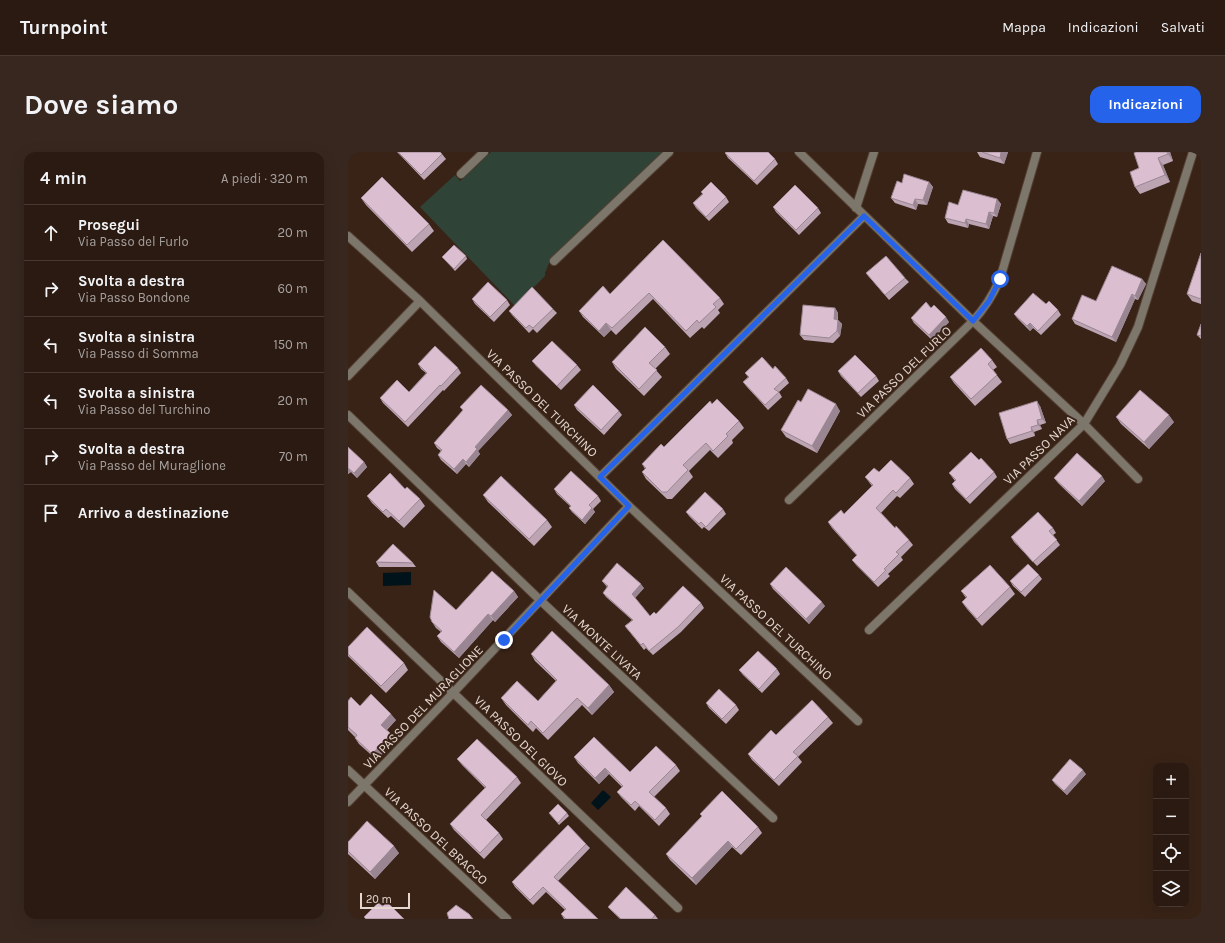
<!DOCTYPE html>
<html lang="it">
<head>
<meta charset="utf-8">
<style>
  body { margin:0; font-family:Karla,sans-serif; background:#37271f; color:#f1f3f6 }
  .controls { position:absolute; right:12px; bottom:12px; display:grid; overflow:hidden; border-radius:8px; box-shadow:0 4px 16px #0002 }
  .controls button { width:36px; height:36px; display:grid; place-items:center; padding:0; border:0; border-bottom:1px solid #473831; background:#2b1a11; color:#f1f3f6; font:20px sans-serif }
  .scale { position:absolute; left:12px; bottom:10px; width:50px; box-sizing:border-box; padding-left:4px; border:2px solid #e5d7cf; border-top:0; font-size:11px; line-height:14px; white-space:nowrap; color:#e5d7cf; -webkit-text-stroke:3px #392317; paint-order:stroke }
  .stop { position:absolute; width:12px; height:12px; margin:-9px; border:3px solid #2563eb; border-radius:50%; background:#fff }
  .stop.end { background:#2563eb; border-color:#fff; box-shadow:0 1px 4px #0008 }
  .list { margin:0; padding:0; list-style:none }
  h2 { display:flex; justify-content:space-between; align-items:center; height:52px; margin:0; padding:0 16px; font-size:17px }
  h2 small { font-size:13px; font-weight:400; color:#a6a19f }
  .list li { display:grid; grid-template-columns:26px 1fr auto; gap:12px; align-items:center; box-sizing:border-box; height:56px; padding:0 16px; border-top:1px solid #473831 }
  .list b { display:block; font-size:15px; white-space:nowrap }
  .list p { margin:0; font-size:13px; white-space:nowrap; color:#a6a19f }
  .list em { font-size:13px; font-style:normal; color:#a6a19f }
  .icon { flex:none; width:22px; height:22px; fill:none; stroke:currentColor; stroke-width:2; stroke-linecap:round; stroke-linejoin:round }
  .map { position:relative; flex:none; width:853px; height:767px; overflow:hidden; border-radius:12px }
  header { display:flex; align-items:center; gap:24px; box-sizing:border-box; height:56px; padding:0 20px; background:#2b1a11; border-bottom:1px solid #473831 }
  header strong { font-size:19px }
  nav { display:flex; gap:22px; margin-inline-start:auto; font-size:14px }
  .intro { display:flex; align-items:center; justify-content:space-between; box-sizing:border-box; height:96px; padding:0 24px }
  h1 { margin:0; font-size:28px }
  .button { padding:10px 18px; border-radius:12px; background:#2563eb; color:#fff; font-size:14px; font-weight:700 }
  main { display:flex; gap:24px; padding:0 24px }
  aside { flex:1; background:#2b1a11; border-radius:12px; box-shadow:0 4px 16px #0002 }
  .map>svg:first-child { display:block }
</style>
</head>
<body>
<header>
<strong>Turnpoint</strong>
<nav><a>Mappa</a><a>Indicazioni</a><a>Salvati</a></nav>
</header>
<div class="intro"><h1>Dove siamo</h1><a class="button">Indicazioni</a></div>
<main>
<aside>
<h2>4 min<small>A piedi · 320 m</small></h2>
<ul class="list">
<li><svg class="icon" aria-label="ahead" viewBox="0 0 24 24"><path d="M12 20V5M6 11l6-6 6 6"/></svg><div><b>Prosegui</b><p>Via Passo del Furlo</p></div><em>20 m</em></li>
<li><svg class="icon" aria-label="right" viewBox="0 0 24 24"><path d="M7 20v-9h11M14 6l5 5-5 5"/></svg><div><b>Svolta a destra</b><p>Via Passo Bondone</p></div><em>60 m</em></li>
<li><svg class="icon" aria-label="left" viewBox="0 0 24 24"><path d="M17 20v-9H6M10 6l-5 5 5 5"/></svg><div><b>Svolta a sinistra</b><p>Via Passo di Somma</p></div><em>150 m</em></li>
<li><svg class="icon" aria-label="left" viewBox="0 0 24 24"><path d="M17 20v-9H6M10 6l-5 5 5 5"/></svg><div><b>Svolta a sinistra</b><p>Via Passo del Turchino</p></div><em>20 m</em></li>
<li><svg class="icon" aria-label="right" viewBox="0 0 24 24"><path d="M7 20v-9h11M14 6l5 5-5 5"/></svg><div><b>Svolta a destra</b><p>Via Passo del Muraglione</p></div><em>70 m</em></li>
<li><svg class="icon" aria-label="arrive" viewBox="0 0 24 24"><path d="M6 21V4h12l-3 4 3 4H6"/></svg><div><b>Arrivo a destinazione</b></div></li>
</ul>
</aside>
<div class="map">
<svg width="853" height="767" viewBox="0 0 853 767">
  <rect width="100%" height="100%" fill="#392317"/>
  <path fill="#2f4437" d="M143 0H318L234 76 201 111 197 121V124L167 154 72 55 107 23 112 29Z"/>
  <path fill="#00121a" d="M63 420V433L35 434V421Z
    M255 638 263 645 250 658 243 651Z"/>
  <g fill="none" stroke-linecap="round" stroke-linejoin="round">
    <defs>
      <path id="minor" d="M451 0 625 169 736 272 790 327
        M113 22 136 0
        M508 56 526 0
        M0 84 72 149 281 354 510 569
        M206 109 321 0
        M0 224 72 149
        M0 263 193 449 425 666
        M252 325 516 64
        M441 348 625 169C637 156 645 143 652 127L689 0
        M0 440 330 756
        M521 478 736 272 772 213 790 175 845 0
        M0 618 159 767
        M0 650 105 541 281 354"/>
    </defs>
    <use href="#minor" stroke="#554034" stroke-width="10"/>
    <use href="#minor" stroke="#7d776b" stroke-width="8"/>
  </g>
  <path fill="#bca4b3" d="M49 0 94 2 98 7 76 28 52 3Z
    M629 0H660L656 12 632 5Z
    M822 0 825 9 815 13 822 30 792 42 787 35 791 16Z
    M377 1 427 7 430 12 409 33 380 6Z
    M581 30 585 35 579 53 570 52 568 58 547 51 543 46 554 31Z
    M354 42 378 45 381 50 361 69 348 56 345 51Z
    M13 46 81 72 86 79 64 100 18 53Z
    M649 47 653 52 649 65 645 64 641 77 621 72 620 76 600 71 597 66 610 53Z
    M425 55 470 56 473 61 451 83 428 60Z
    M315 88 372 146 376 152 370 158 372 161 356 177 354 175 342 186 305 147 268 183 263 178 256 185 235 165 231 159 262 142Z
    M853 101V152L844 149 839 142Z
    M118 104 119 107 107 119 94 105Z
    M518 121 557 126 561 130 541 148Z
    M794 127 798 132 790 148 787 147 768 190 727 172 724 167 748 149Z
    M124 147 159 148 162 153 146 170 127 152Z
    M698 152 710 158 713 163 693 183 685 176 682 179 669 166 666 162Z
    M487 156 490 161V168L494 172 492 184 485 191 456 188 452 183Z
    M583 156 601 170 584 188 566 171 563 166Z
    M205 157 209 161 189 181 185 177 181 181 164 163 161 159Z
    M853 172V187L849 183Z
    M317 195 322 202 307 217 314 225 296 244 268 217 264 210Z
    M644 208 649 215 645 218 654 230 627 254 606 231 602 225Z
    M184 209 229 213 233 218 213 238 188 214Z
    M70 212 110 216 113 221 96 239 95 238 60 275 35 251 32 246 61 240 78 221 73 217Z
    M425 217 438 226 441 231 431 240 434 245 420 258 399 235 395 230 400 225 397 221Z
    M490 219 528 224 531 229 513 245 493 224Z
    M453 250 492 259 469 301 438 285 433 278Z
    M364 252 391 269 396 276 384 288 385 291 370 306 362 298 341 319 345 325 324 347H319L298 327 294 320 297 317 294 312 316 295Z
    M226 253 271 259 274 263 256 283 229 258Z
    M692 254 698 271 692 273 694 277 686 280 687 284 662 292 659 287Z
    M112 255 160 258 164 263 130 299 132 302 121 315 118 312 109 322 93 308 90 303 93 299 89 296 86 291 115 259Z
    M768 265 826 270 801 297 773 272Z
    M0 295 16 310 19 315 9 326 3 320 0 322Z
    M631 308 646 320 649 325 622 352 607 337 604 332 607 329 601 321Z
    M531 320 562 326 566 332 552 346 549 344 533 361 547 376 561 388 565 393 553 405 555 408 540 422 542 424 530 435 508 413 504 408 509 404 484 376 480 370 496 362 524 334 517 325Z
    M706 326 757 329 734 354 710 331Z
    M57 337 72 347 77 354 56 376 43 364 40 366 24 351 19 344Z
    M206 337 250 344 253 349 245 357 247 360 237 372 224 360 221 356 222 354 209 342Z
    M135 343 199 368 204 375 186 394 140 350Z
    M375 357 378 362 361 379 356 375 354 377 341 364 338 360Z
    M705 376 708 381 705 383 712 393 689 414 666 390 663 385Z
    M28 410 65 411 68 415H31Z
    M691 423 694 427 677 445 665 434 662 429Z
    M254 429 296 436 287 446 302 464 353 451 356 456 333 480 305 503 298 496 296 498 277 474 284 468 258 445 255 441 259 435Z
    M422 432 477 454 461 472 425 437Z
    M662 435 667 442 634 474 619 457 614 450 618 446 613 439Z
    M166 439 170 445 147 470 145 468 111 506 93 490 89 484 93 480 88 476 84 470 108 458Z
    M0 495 56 511 60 518 38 541 1 505 0 504Z
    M183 502 261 533 266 540 244 563 234 553 200 588 188 576 185 580 158 553 153 546 190 549 208 529 187 509Z
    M429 517 432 522 414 541 395 523 391 518Z
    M0 549 48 568 39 578 43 582 47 588 29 608 11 592 7 586V585L0 578Z
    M358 551 388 553 391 558 378 572 361 556Z
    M480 565 485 571 450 605 454 610 431 634 404 608 400 602 428 583Z
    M226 605 282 620 328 613 332 619 306 645 318 656 322 662 311 674 291 654 287 659 273 645 269 640 274 635 261 622 251 632 230 611Z
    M109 607 169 625 173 631 138 668 151 681 155 687 136 707 106 678 102 672 137 636 114 613Z
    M738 622 719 643 707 632 704 628Z
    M201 661H219L221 664 211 673Z
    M352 662 410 675 414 681 393 703 384 695 348 733 322 708 318 702 354 664Z
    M0 690 51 701 27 727 0 702Z
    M238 692 242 696 210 729 250 767H216L213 762 217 758 198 740 185 753 167 735 164 730Z
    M260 755 307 763 310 767H272Z"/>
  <path fill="#998692" d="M653 0H660L656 12 652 6Z
    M819 0H822L825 9 820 2Z
    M810 6 815 13 822 30 817 23Z
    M581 30 585 35 579 53 575 48Z
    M567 47 570 52 568 58 565 53Z
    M649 47 653 52 649 65 646 61Z
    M641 60 645 64 641 77 638 72Z
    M618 67 621 72 620 76 617 71Z
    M794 127 798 132 790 148 787 144Z
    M784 142 787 147 768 190 764 185Z
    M487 156 490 161 489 172 486 167Z
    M598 165 601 170 584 188 581 183Z
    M490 168 494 172 492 184 489 179Z
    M258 171 263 178 256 185 251 179Z
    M682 171 685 176 682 179 679 174Z
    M689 249 692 254 698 271 694 267Z
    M488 252 492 259 469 301 464 294Z
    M160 258 164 263 130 299 132 302 121 315 118 310 127 295Z
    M821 263 826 270 801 297 796 290Z
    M689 268 692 273 694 277 690 273Z
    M683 275 686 280 687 284 684 279Z
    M115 307 118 312 109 322 106 317Z
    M16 310 19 315 9 326 6 321Z
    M0 316 3 320 0 322Z
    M754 324 757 329 734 354 731 349Z
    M244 356 247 360 237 372 234 368Z
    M293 432 296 436 287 446 284 442Z
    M166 439 170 445 147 470 143 464Z
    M474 450 477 454 461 472 458 467Z
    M140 462 145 468 111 506 106 500Z
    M261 533 266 540 244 563 240 556Z
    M43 562 48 568 37 579 33 573Z
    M43 582 47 588 29 608 24 602Z
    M257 616 261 622 251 632 247 626Z
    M735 618 738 622 719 643 716 639Z
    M380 689 384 695 348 733 344 726Z
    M46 694 51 701 27 727 22 720Z"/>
  <path fill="#dbbfd0" stroke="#998692" d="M50 0H92L94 2 73 23Z
    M378 0H420L427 7 406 29 377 1Z
    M634 0H653L652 6Z
    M788 0H819L820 2 810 6 817 23 787 35 782 20 791 16 786 1Z
    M556 22 581 30 575 48 567 47 565 53 543 46 549 29 554 31Z
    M34 25 81 72 59 93 13 46Z
    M363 30 378 45 358 65 345 51 355 42 353 40Z
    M447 33 470 56 448 78 425 55Z
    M615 38 649 47 646 61 641 60 638 72 618 67 617 71 597 66 601 50 610 53Z
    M315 88 372 146 365 152 368 155 351 171 349 168 338 179 301 141 264 176 258 171 251 179 231 159 255 134 262 142Z
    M106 93 118 104 106 117 94 105Z
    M853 101V147L839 142Z
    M538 104 557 126 537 143 518 121Z
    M764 114 794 127 787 144 784 142 764 185 724 167 734 143 748 149Z
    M140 130 159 148 142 165 124 147Z
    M184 135 205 157 185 176 181 173 178 176 161 159Z
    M685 141 698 152 701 149 710 158 690 179 682 171 679 174 666 162Z
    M578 150 583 156 586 153 598 165 581 183 563 166Z
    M455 153 487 156 486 167 490 168 489 179 481 186 452 183Z
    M853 172V184L849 183Z
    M297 175 317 195 301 211 309 218 291 237 264 210Z
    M204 189 229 213 209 234 184 209Z
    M87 194 110 216 93 234 92 233 57 270 32 246 49 228 61 240 79 221 70 212Z
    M633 196 644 208 640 212 649 223 623 247 602 225Z
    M507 203 528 224 510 241 490 219Z
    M414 205 425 217 427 214 438 226 426 237 431 240 417 253 395 230 401 225 397 221Z
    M133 233 160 258 127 295 129 297 118 310 115 307 106 317 90 303 94 298 86 291 115 258 112 255Z
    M245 233 271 259 253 278 226 253Z
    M460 237 488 252 464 294 433 278 450 248 453 250Z
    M792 238 821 263 796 290 768 265Z
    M369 247 391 269 378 282 380 284 365 299 358 291 335 313 340 318 319 340H314L294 320 298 316 294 312 313 292 316 295 362 249 364 252Z
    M689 249 694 267 689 268 690 273 683 275 684 279 659 287 651 261Z
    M0 295 16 310 6 321 0 316Z
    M623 300 631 308 633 306 646 320 618 347 604 332 608 328 601 321Z
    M729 301 754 324 731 349 706 326Z
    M543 308 562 326 548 341 545 338 528 356 547 376 548 374 561 388 548 400 551 402 536 417 538 418 526 430 504 408 509 403 480 370 493 358 496 362 525 333 517 325 526 316 531 320Z
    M223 319 250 344 241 353 244 356 234 368 221 356 223 354 206 337Z
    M42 321 57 337 59 335 72 347 51 369 38 357 35 360 19 344Z
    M153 324 199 368 181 387 135 343Z
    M357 340 375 357 358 375 353 370 351 372 338 360Z
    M690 360 705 376 701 379 709 388 685 410 663 385Z
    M45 392 65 411 28 410Z
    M269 411 293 432 284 442 302 464 306 460 308 462 335 434 353 451 330 475 301 499 295 491 293 493 277 474 285 468 255 441 260 434 254 429Z
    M680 412 691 423 673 440 662 429Z
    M642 413 662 435 629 467 614 450 619 445 613 439Z
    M438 415 474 450 458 467 422 432Z
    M144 419 166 439 143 464 140 462 106 500 89 484 94 479 84 470 82 465 86 438 108 458Z
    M19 475 56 511 33 534 0 502V495Z
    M204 479 261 533 240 556 229 546 195 581 183 569 180 573 153 546 169 529 190 549 209 528 183 502Z
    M410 499 429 517 411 537 391 518Z
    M371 537 388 553 374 567 358 551Z
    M23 542 43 562 33 573 43 582 24 602 7 586 9 583 0 575V549L3 545 12 554Z
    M464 548 480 565 445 600 450 604 426 628 400 602 423 578 428 583Z
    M246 585 282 620 308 594 328 613 301 640 318 656 307 668 287 649 283 653 269 640 275 634 257 616 247 626 226 605Z
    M129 587 169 625 133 663 151 681 132 701 102 672 138 635 109 607Z
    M722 607 735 618 716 639 704 628Z
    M374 639 410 675 388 697 380 689 344 726 318 702 354 664 352 662Z
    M210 652 219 661 210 671 201 661Z
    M19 669 46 694 22 720 0 699V690Z
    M220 673 238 692 206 725 250 767H218L213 762 218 757 195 735 182 748 164 730Z
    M278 735 307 763 304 767H273L260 755Z
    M39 750 56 767H18L16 765 30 751 35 754Z
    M108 753 121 762 125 767H101L99 761Z"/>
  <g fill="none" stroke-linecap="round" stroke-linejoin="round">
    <path stroke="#2563eb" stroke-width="5" d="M156 488 281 354 252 325 516 64 625 169 641 149 652 127"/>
  </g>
  <g text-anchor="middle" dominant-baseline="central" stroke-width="4" stroke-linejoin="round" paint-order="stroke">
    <g font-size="13" fill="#e5d7cf" stroke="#392317">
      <text transform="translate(556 220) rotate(-44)">VIA PASSO DEL FURLO</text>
      <text transform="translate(194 251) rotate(44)">VIA PASSO DEL TURCHINO</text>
      <text transform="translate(691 298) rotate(-44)">VIA PASSO NAVA</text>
      <text transform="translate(428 475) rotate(43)">VIA PASSO DEL TURCHINO</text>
      <text transform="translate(254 490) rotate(43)">VIA MONTE LIVATA</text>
      <text transform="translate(75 555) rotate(-46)">VIA PASSO DEL MURAGLIONE</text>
      <text transform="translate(173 589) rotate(44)">VIA PASSO DEL GIOVO</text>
      <text transform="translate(88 684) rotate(43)">VIA PASSO DEL BRACCO</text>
    </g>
  </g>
</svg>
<div class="controls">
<button>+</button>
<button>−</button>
<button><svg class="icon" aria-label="locate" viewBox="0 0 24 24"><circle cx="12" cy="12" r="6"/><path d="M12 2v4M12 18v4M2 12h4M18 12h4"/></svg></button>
<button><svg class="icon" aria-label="layers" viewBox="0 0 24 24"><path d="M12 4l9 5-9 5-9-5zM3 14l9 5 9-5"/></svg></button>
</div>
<div class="scale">20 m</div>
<div class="stop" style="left:652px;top:127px"></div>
<div class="stop end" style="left:156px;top:488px"></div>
</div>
</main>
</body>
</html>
